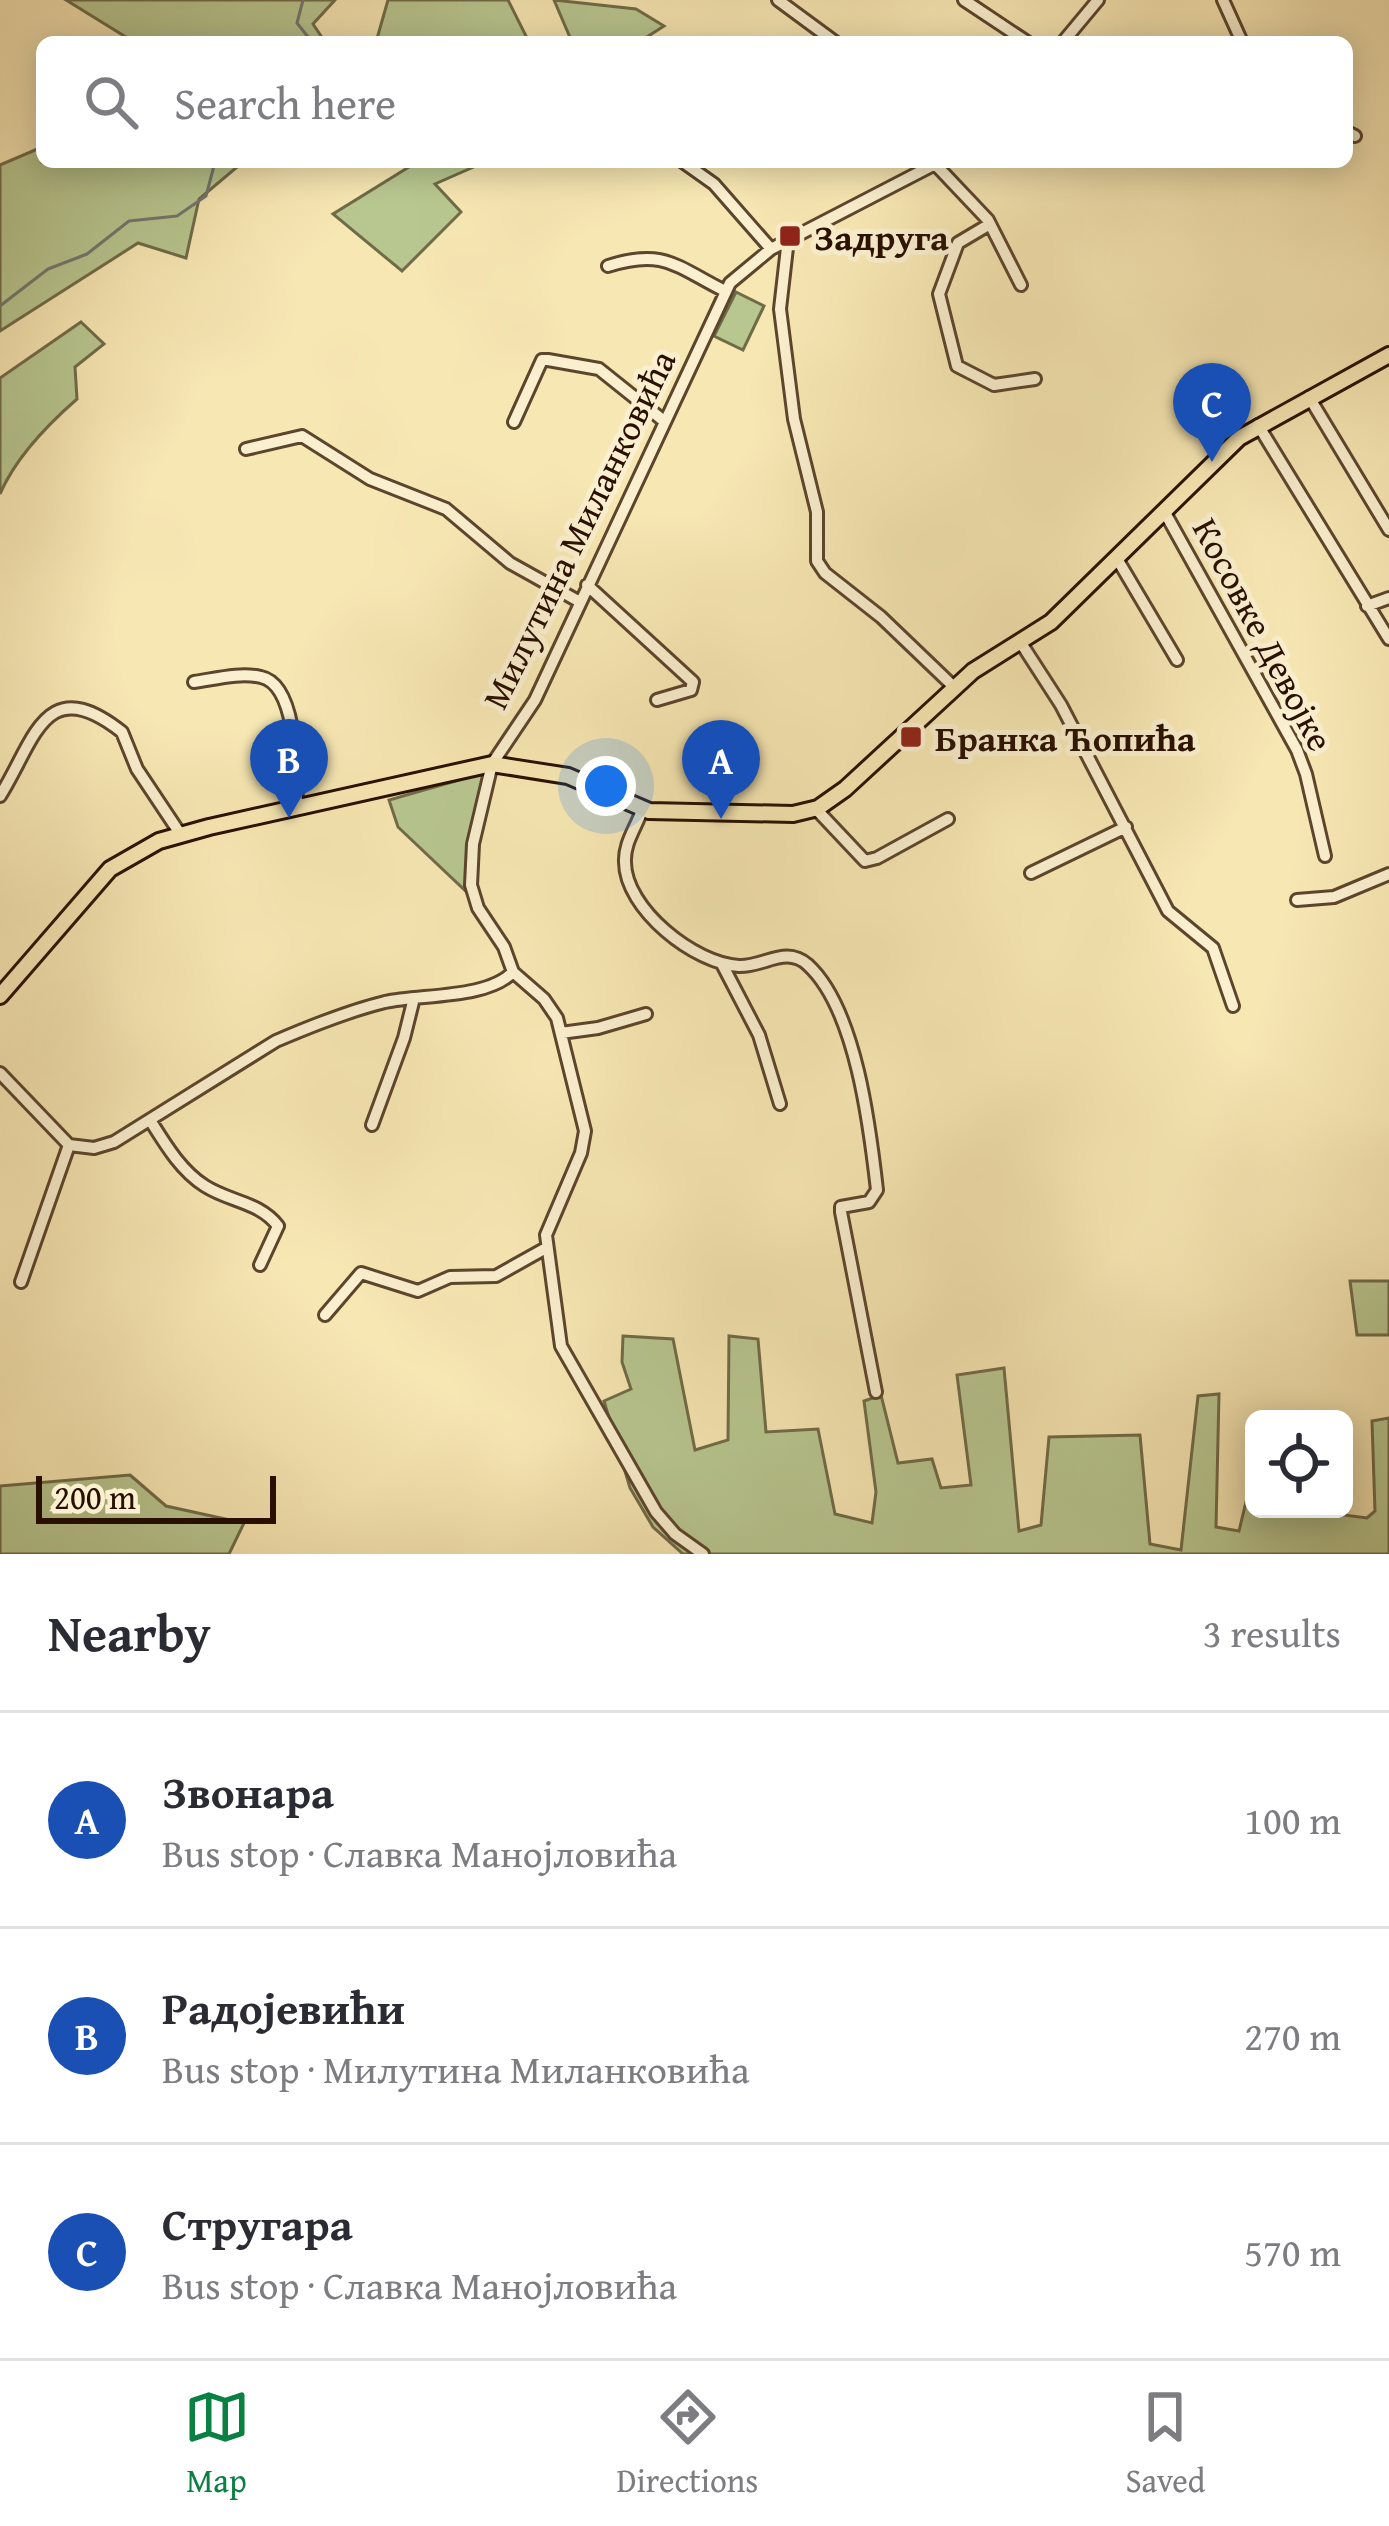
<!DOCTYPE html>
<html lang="en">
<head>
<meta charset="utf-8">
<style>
  body { margin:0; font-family:"Gentium Book Plus",serif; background:#f7f7f7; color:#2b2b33 }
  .controls { position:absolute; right:36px; bottom:36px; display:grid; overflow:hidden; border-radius:18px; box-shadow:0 6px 30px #0003 }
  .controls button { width:108px; height:108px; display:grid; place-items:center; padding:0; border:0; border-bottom:3px solid #e1e1e2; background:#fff; color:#2b2b33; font:60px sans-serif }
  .scale { position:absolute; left:36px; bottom:30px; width:240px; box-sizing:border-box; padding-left:12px; border:6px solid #280f00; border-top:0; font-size:33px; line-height:42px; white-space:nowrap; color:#280f00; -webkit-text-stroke:9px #faefce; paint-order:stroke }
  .you { position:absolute; left:606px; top:786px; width:42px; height:42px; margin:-30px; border:9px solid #fff; border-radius:50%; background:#1a73e8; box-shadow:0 0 0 18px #1a73e833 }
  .badge { display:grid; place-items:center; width:78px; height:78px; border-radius:50%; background:#0b8043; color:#fff; font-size:39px; font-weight:700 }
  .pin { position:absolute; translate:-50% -99px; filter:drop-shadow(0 3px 6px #0008) }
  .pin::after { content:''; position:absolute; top:63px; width:42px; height:36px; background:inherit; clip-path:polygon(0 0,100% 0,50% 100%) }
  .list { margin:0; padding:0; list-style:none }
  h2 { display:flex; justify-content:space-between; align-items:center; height:156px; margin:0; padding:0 48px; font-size:51px }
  h2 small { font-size:39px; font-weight:400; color:#7c7c81 }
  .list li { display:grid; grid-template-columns:78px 1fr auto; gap:36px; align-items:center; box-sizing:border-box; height:216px; padding:0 48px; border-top:3px solid #e1e1e2 }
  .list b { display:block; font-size:45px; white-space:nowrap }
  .list p { margin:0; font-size:39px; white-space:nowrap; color:#7c7c81 }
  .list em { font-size:39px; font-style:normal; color:#7c7c81 }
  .icon { flex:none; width:66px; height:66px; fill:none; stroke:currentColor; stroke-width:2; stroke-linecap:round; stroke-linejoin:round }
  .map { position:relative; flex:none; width:1389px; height:1554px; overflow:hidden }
  .search { position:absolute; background:#fff; box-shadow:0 6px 30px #0003; left:36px; right:36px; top:36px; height:132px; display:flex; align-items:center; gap:30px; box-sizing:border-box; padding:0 42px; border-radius:18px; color:#7c7c81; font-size:45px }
  .sheet { height:804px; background:#fff }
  nav { display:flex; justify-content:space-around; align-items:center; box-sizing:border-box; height:168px; border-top:3px solid #e1e1e2; background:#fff; font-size:33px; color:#7c7c81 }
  nav a { display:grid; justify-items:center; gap:6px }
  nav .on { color:#0b8043 }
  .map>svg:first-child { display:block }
</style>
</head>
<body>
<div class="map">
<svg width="1389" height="1554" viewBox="0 0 1389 1554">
  <rect width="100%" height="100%" fill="#f7e7b3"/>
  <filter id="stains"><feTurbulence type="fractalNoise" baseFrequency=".00167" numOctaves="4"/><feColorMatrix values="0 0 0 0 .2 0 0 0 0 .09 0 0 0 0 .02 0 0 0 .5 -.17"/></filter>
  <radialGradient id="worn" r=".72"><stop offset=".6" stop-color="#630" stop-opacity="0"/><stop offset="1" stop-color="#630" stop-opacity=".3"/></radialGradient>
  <path fill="#b8c790" stroke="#706b48" stroke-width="3" d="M66 0H335L313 24 325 42H134Z
    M388 0H508L529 42H376Z
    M554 0 636 9 664 26 639 42H572Z
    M42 147V162H243L199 199 186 258 138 243 0 331V165Z
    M417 162H485L435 184 461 212 402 271 333 214Z
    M736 292 764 306 743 350 714 336Z
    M81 322 104 344 75 367 77 399C46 426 15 459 0 494V378Z
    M487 772 472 897 398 827 389 800Z
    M1350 1281H1389V1335H1357Z
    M623 1336 673 1339 695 1450 728 1440 729 1336 758 1339 766 1432 818 1429 835 1514 872 1523 876 1492 864 1401 881 1395 898 1463 932 1459 941 1488 971 1485 957 1375 1004 1368 1019 1531 1041 1525 1049 1437 1140 1435 1150 1544 1181 1550 1198 1396 1219 1394 1216 1527 1239 1531 1246 1502 1254 1503V1509H1297L1367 1518 1375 1511 1372 1421 1389 1418V1554H683L653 1527 630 1488 604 1401 631 1389 622 1362Z
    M130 1475 166 1506 244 1523 229 1554H0V1486Z"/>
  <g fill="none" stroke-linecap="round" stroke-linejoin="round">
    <path stroke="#72776f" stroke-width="3" d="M303 0 297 23 312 42
      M0 306 48 269 87 254 129 221 177 216 206 196 215 162"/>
    <defs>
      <path id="minor" d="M778 0 835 42
        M964 0 1027 42
        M1223 0 1242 42
        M1063 42 1098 0
        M1347 132 1355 136
        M683 162 714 184 771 249
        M935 164 988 220 1021 285
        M990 224 958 243 939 294 957 366 994 385 1035 379
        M788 239 780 309 794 419 817 512V561L825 573 881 617 954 687
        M608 266C664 248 677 267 725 291
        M1309 397 1389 530
        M514 422 542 360H548L599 369 664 421
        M1258 425 1389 639
        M246 449 302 436 370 479 446 509 510 563 580 602
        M1164 511 1297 750 1306 774 1325 856
        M1116 557 1177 660
        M587 585 693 682 691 690 657 700
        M1367 606 1389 598
        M1021 643 1061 705 1168 911 1213 948 1233 1006
        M194 682C215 679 240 672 261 677 299 685 296 778 297 809
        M0 796C35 740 45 671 122 732L137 769 181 835
        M816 809 865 861 877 858 948 819
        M642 810C636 828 624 843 625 862 625 909 695 964 739 966 764 967 786 945 808 965 856 1009 870 1128 877 1190L869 1202 841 1207V1212L876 1392
        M1031 873 1126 827
        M1297 900 1334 897 1389 874
        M722 964 759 1035 780 1104
        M561 1033 598 1028 646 1014
        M0 1073 69 1145
        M150 1120C165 1144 181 1171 205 1186 230 1202 260 1202 278 1226L260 1265
        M372 1125 404 1038 414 998
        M69 1145 94 1148 114 1142 276 1041C311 1026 348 1011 385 1002 422 994 487 999 513 972
        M21 1282 69 1145
        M325 1315 361 1273 418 1291 450 1277 496 1276 546 1248
        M703 1554 675 1534 656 1512 561 1346 546 1235 581 1153 585 1131 557 1018 544 999 513 972 504 947 478 908 471 885 473 844 492 764 535 700 730 283 771 249 939 162"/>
      <path id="major" d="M0 996 110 869 159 841 209 827 492 764 568 776 649 811 793 814 818 808 845 789 973 671 1051 622 1239 438 1389 355"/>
    </defs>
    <use href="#minor" stroke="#5c452d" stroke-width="16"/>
    <use href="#major" stroke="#280f00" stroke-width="20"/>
    <use href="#minor" stroke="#faefce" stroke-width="10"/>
    <use href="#major" stroke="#f7e7b3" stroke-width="14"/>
  </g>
  <g fill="#8f2418" stroke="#faefce" stroke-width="4.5">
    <rect x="778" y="224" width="24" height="24" rx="6"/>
    <rect x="899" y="725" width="24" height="24" rx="6"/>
  </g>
  <g text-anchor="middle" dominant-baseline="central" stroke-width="10" stroke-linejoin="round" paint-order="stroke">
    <g font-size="36" font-weight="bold" fill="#280f00" stroke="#faefce" text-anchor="start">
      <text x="814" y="236">Задруга</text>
      <text x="935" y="737">Бранка Ћопића</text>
    </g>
    <g font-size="36" fill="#280f00" stroke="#faefce">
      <text transform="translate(578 529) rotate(-64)">Милутина Миланковића</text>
      <text transform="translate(1264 634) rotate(62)">Косовке Девојке</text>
    </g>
  </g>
  <rect width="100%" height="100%" filter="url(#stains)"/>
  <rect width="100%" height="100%" fill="url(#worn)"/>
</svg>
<div class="controls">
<button><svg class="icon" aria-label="locate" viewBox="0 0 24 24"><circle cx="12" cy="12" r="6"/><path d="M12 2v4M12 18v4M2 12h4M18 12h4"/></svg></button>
</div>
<div class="scale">200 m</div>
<div class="you"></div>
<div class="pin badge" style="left:721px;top:819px;background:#1a4fb4">A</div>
<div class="pin badge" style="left:289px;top:818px;background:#1a4fb4">B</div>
<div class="pin badge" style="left:1212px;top:462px;background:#1a4fb4">C</div>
<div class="search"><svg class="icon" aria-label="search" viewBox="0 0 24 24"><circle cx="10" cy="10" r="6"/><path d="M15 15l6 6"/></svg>Search here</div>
</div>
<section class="sheet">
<h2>Nearby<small>3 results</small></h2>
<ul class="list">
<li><span class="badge" style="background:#1a4fb4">A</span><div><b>Звонара</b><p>Bus stop · Славка Манојловића</p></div><em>100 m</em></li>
<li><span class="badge" style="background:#1a4fb4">B</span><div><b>Радојевићи</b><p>Bus stop · Милутина Миланковића</p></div><em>270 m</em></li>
<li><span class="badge" style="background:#1a4fb4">C</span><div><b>Стругара</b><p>Bus stop · Славка Манојловића</p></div><em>570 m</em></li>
</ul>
</section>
<nav>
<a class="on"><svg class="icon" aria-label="map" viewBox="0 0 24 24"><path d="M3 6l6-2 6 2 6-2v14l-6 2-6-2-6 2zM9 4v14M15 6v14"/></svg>Map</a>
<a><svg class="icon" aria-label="directions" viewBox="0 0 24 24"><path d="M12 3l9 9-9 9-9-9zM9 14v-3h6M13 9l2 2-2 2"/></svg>Directions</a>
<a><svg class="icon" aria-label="saved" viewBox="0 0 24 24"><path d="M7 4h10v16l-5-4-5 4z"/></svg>Saved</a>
</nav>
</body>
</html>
